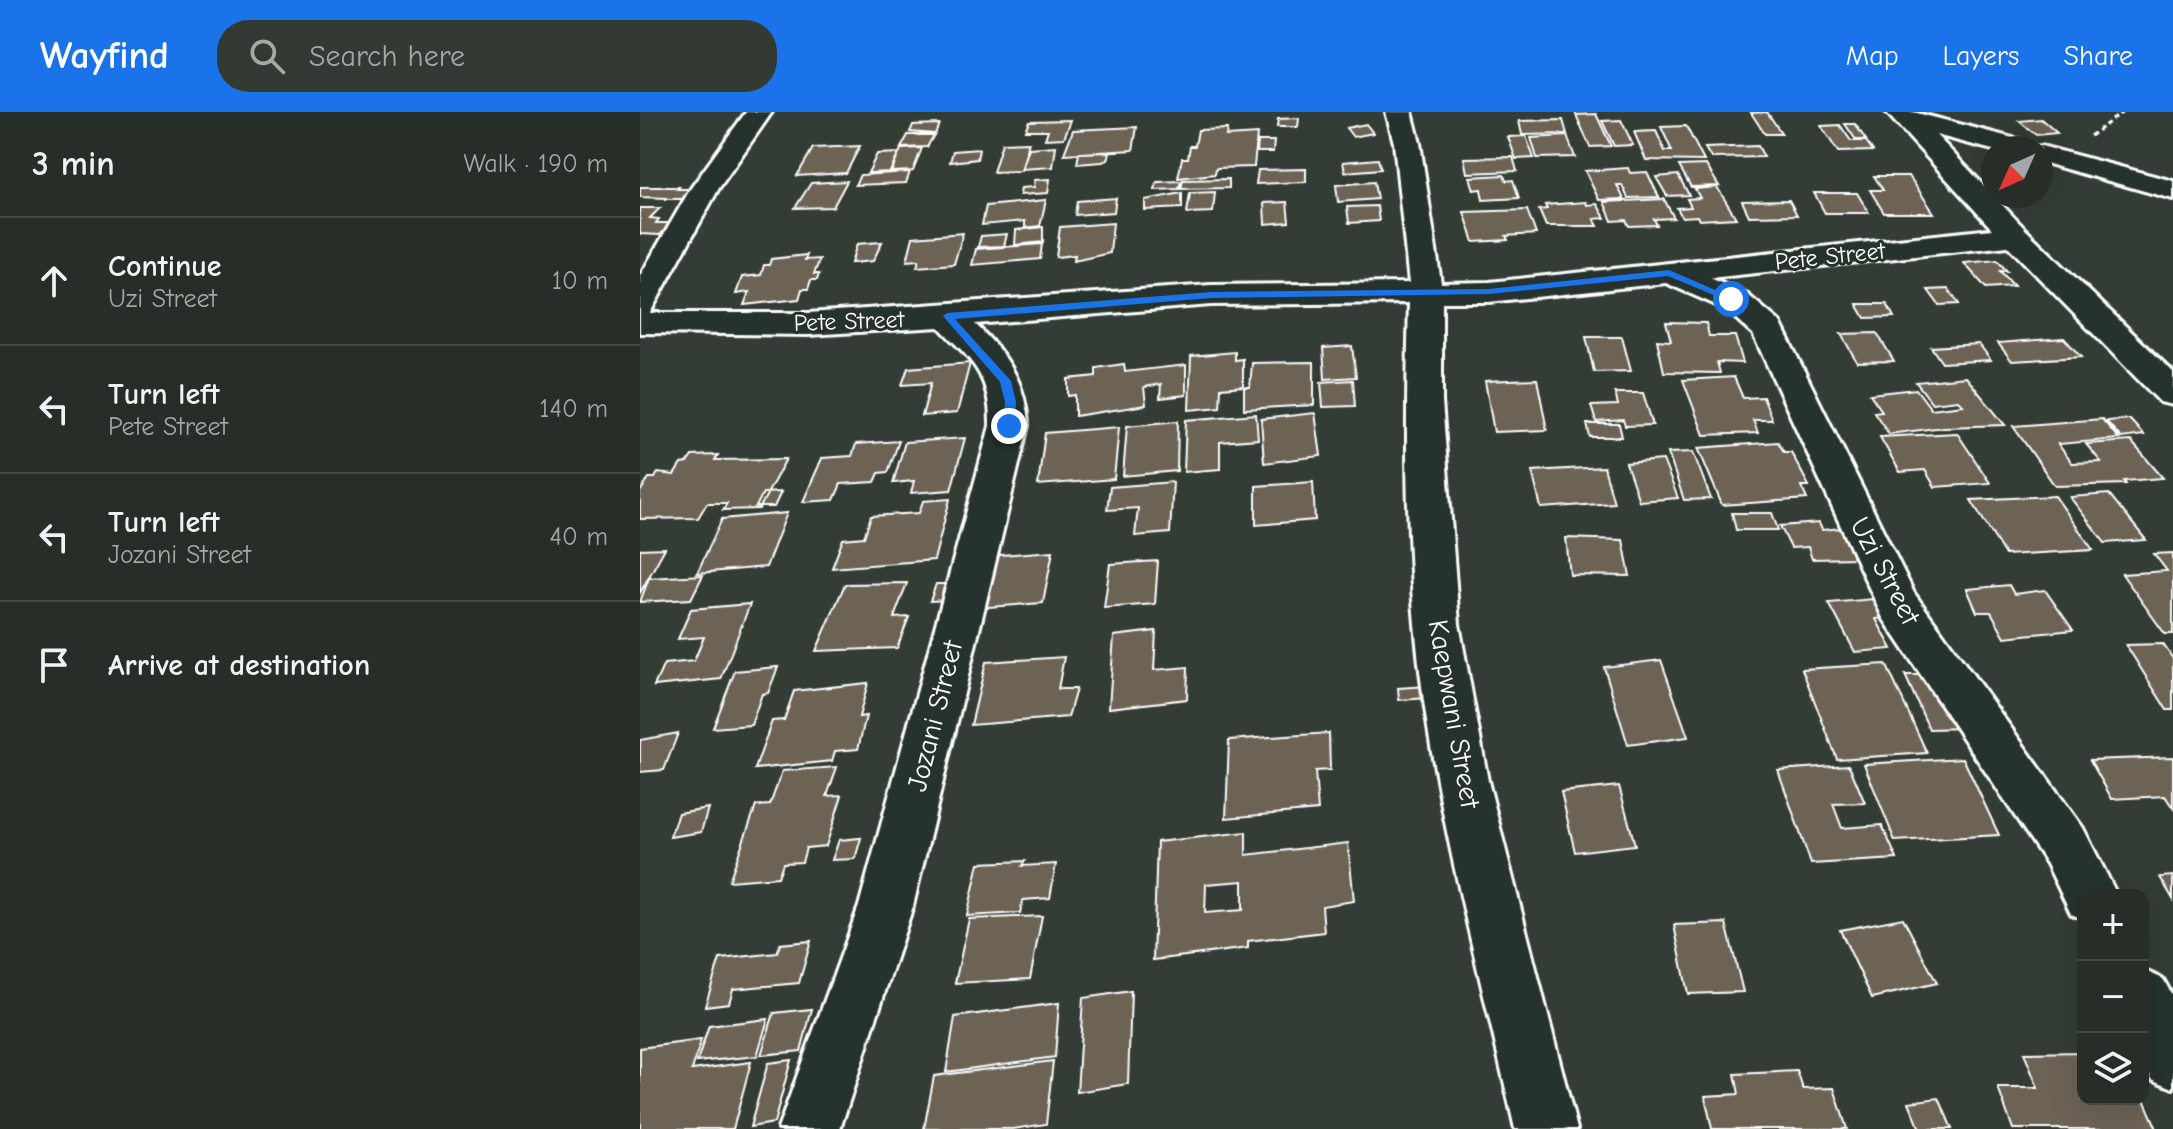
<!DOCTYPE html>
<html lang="en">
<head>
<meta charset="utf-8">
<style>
  body { margin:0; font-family:"Comic Neue",sans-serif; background:#333a34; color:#f1f3f6 }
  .controls { position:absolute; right:24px; bottom:24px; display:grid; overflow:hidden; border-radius:16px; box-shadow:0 8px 32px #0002 }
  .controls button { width:72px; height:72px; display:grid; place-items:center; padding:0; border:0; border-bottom:2px solid #434a45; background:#272e28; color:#f1f3f6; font:40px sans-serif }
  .compass { position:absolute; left:1341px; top:24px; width:72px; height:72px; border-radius:50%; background:#272e28; box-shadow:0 8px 32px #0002; rotate:225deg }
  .stop { position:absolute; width:24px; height:24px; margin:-18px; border:6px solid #1a73e8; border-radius:50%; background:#fff }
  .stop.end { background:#1a73e8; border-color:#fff; box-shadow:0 2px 8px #0008 }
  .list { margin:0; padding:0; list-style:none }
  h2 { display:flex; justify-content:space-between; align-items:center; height:104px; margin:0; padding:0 32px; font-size:34px }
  h2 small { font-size:26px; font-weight:400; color:#a4a8a8 }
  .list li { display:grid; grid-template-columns:52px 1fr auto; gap:24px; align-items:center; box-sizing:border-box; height:128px; padding:0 32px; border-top:2px solid #434a45 }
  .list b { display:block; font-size:30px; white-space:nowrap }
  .list p { margin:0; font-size:26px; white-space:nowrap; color:#a4a8a8 }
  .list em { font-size:26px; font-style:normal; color:#a4a8a8 }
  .icon { flex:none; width:44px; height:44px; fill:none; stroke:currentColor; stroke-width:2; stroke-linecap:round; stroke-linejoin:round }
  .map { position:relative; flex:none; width:1533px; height:1017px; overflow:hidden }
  header { display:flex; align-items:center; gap:48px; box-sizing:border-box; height:112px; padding:0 40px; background:#1a73e8; color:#fff }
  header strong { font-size:38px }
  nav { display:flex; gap:44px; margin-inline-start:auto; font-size:28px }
  .search { width:560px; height:72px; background:#333a34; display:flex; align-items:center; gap:20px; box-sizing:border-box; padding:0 28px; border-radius:32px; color:#a4a8a8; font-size:30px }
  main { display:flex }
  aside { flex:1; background:#272e28 }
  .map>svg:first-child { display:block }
</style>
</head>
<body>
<header>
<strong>Wayfind</strong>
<div class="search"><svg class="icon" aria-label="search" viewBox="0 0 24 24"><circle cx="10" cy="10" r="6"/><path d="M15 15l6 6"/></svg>Search here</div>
<nav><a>Map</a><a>Layers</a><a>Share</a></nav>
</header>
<main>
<aside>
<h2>3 min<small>Walk · 190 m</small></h2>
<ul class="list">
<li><svg class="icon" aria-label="ahead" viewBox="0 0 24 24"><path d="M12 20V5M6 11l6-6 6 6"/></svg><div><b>Continue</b><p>Uzi Street</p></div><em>10 m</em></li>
<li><svg class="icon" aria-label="left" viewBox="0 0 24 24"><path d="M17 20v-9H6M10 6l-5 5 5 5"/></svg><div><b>Turn left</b><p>Pete Street</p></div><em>140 m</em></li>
<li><svg class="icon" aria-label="left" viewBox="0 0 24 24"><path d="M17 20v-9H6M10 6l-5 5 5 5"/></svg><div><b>Turn left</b><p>Jozani Street</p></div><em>40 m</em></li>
<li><svg class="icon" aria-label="arrive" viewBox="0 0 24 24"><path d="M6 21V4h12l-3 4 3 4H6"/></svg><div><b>Arrive at destination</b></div></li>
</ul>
</aside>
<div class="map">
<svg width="1533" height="1017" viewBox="0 0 1533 1017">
  <rect width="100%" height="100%" fill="#343d35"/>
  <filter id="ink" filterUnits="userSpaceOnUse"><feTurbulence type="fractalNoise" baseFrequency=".0125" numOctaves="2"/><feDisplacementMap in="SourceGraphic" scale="16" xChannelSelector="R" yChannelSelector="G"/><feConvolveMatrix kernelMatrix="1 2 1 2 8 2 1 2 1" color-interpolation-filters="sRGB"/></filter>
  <g filter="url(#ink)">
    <path fill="#6c6355" stroke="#fff" stroke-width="2" fill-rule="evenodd" d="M1127 0 1142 22H1125L1111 1Z
      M956 2 971 34 950 35 936 3Z
      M659 6 658 15H637L638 7Z
      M1401 7 1417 21 1396 23 1379 9Z
      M431 8 424 26 405 27 408 18H385L389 9Z
      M923 8 927 22 882 23 879 9Z
      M981 8 993 33 974 34 962 9Z
      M299 12 295 22 270 20 273 13Z
      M726 12 733 21 713 25 706 16Z
      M1205 12H1215L1226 28H1216Z
      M1200 13 1211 29H1226L1233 39 1198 40 1181 14Z
      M1046 14 1064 49 1006 48 994 20 1016 19 1025 39H1032L1021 15Z
      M497 15 493 38 424 42 433 18Z
      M587 17 586 24 617 22 614 55 576 56 575 62 538 66 542 46H548L550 34H555L558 18Z
      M268 23H294L287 35 261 36Z
      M886 24 894 46 876 47 868 25Z
      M927 24 935 45 897 46 891 26Z
      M618 29H634L633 40H617Z
      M389 30 381 59 353 60 362 31Z
      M220 34 206 61 157 64 173 36Z
      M416 34 413 55 382 57 389 36Z
      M1118 34 1124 45 1071 46 1065 36Z
      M282 36 273 59 251 60 261 37Z
      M339 37 337 47 310 50 313 39Z
      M470 40 468 48 462 50 437 52 439 41Z
      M259 41 250 60 228 61 237 42Z
      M873 45 877 59 827 61 824 46Z
      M738 47 741 57 705 60 703 50Z
      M1066 53 1079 74 1051 75 1039 54Z
      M988 56 990 61 1007 60 1019 85 988 86 982 73H977L984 87 959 88 945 59Z
      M666 57V70L616 72 618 58Z
      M270 60 266 71 215 73 220 63Z
      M864 63 866 69 873 68 879 86 843 88 841 77 834 78 830 65Z
      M1038 63 1049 83 1027 84 1016 65Z
      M1234 64H1269L1294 101H1244L1230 78H1243Z
      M410 67 408 81 380 83 381 76 394 75 395 68Z
      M589 67V76L541 77 543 68Z
      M207 69 193 95 155 96 171 71Z
      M541 69 539 77 515 78 517 70Z
      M734 70 737 87 698 90 696 73Z
      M0 75H39L37 77H53L43 87H25L27 86 0 85Z
      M1077 75 1096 106 1059 108 1057 104 1042 105 1037 96 1051 95 1047 87 1060 86 1055 77Z
      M575 80 573 100 547 101 550 81Z
      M542 81V96L505 98V88Z
      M1174 81H1217L1229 101H1185Z
      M476 86 474 100 435 103 437 89Z
      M1024 87 1034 106 1014 107 1017 113 989 114 986 108 972 109 964 90Z
      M406 88 400 114 385 116V109L342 113 346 94Z
      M1149 88 1157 103 1109 104 1102 89Z
      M647 90 649 110 625 112 624 91Z
      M946 90 947 93 957 92 965 106 954 107 958 114H906L899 98 907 97 905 93Z
      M737 94 739 109 709 111 707 95Z
      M0 96H20L10 106 19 107 16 111H32L20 123 0 122Z
      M887 98 896 122 866 124 868 128 834 130 824 100Z
      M473 111 470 141 434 149 435 143 416 145 420 115Z
      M403 115V130L375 133 376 118Z
      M323 121 314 152 277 155 279 148 267 149 273 125Z
      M367 122 364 134 338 135 341 124Z
      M242 130 233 149 211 151 217 132Z
      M402 132 400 147 332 153 336 137Z
      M167 143 165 148 180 147 174 162H179L177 168H171L168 177H162L159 187 104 193 109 180 96 182 102 165 121 163 124 153H129L131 147Z
      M1357 148 1367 159H1360L1374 174 1346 176 1324 151Z
      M1308 177 1319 192 1299 193 1288 178Z
      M1217 192H1247L1254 205 1225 206Z
      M1026 210 1066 211 1069 224H1095L1103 251 1077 250 1080 261 1024 260 1017 228 1031 229Z
      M1237 221 1254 249 1217 250 1201 222Z
      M946 225H982L991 259 954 260Z
      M1424 226 1441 245 1372 249 1358 231Z
      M1339 232 1351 248 1302 251 1291 235Z
      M712 234 716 265 685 267 683 236Z
      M595 240V248L603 247V274L581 276 580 295 549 298 551 244Z
      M674 250V293L604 297V275H610L612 251Z
      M330 251 317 301 282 304 291 271 262 273 268 256Z
      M484 252 485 260 546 253V283L520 286 521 272 504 275 506 293 435 304V283L428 284V267L456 264V256Z
      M1094 265 1103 286 1123 285 1132 308H1113L1118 321 1064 323 1043 268Z
      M1326 265 1365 313 1304 315 1249 322 1234 300 1242 299 1230 282 1276 277 1291 297 1323 293 1318 288 1292 291 1276 270Z
      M897 267 907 318 854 320 845 269Z
      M713 268 715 294 683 295 681 270Z
      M975 281H1003L1013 313 985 314 983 308 956 310 951 294 978 293Z
      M675 301 681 344 624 351 621 307Z
      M616 302 618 327 580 330V357L544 360 546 308Z
      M1462 307 1479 327 1418 332 1432 351 1461 350 1446 332 1491 329 1523 366 1484 369 1486 372 1415 374 1373 314Z
      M1489 307 1504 323 1481 326 1466 309Z
      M538 309 537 359 483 364 487 314Z
      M947 312H979L982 325H950Z
      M479 315 474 367 398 373 405 321Z
      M1317 321 1350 371 1295 375 1285 358 1260 360 1240 325Z
      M325 326 311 378 271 381 274 369 253 371 265 330Z
      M259 329 248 360 239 361 235 370 201 372 194 388 163 390 182 346 212 344 216 332Z
      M1138 330 1144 340H1151L1169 374H1161L1167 387 1082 393 1058 336Z
      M1053 340 1071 387 1044 388 1028 341Z
      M78 343 75 348 146 347 119 397 83 398 87 391H67L58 406 0 407V380L9 366H15L18 361 34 363 41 352 47 351 52 344Z
      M1023 348 1038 386 999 389 986 351Z
      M964 355 974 391 901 396 892 359Z
      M533 370 530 421 495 424 498 396 467 398 470 375Z
      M673 370 675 408 616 413V374Z
      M141 380 134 395H116L123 381Z
      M1469 382 1506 428 1465 431 1430 385Z
      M1415 384 1453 438 1365 443 1331 388Z
      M310 387 294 448 192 456 203 427 224 425 231 404 279 401 283 389Z
      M147 401 126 455 57 461 82 407Z
      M1092 401H1132L1138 418H1096Z
      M1179 411 1182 418 1202 416 1216 446 1172 447 1168 435 1151 436 1140 414Z
      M926 426 983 428 990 464 930 463Z
      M25 436 0 481V437Z
      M413 439 403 491 334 496 347 444Z
      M1533 441V522H1525L1482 462 1527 459 1514 442Z
      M518 449 515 492 464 496 470 452Z
      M63 463 51 487 0 490 9 466Z
      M267 471 254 506 269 505 257 536 176 539 205 472Z
      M296 472H316L310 488 290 489Z
      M1369 473 1374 482 1405 478 1433 518 1365 525 1351 500H1337L1327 477Z
      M1233 487 1245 506 1236 507 1252 537 1215 540 1189 491Z
      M110 492 81 567 14 574 24 552 54 549 64 525 38 527 51 497Z
      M516 519 514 558 548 555 547 587 469 596 474 524Z
      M1523 532 1533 547V598H1527L1486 533Z
      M424 545 418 577H436L428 605 331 613 346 550Z
      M1021 548 1048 625 988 633 964 555Z
      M1246 552 1287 641 1197 647 1162 557Z
      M138 555 128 581 122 582 111 613 73 616 95 559Z
      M1265 563H1300L1326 616 1289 617Z
      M228 571 219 605 226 604 218 637 195 639 192 649 115 657 132 609 144 608 154 579Z
      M788 574 789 586 759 588 758 576Z
      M38 621 24 658 0 660V628Z
      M689 621 690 658 675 659 678 698 586 706 589 628Z
      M1533 645V696L1525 684 1472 687 1450 648Z
      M1323 646 1359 723 1255 729 1224 652Z
      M1209 653 1225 691 1193 692 1202 716 1242 713 1257 747 1171 752 1138 658Z
      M197 655 187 684 202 683 186 734 166 736 162 750 143 751 138 765 89 769 116 694 130 693 142 659Z
      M979 674 995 733 935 740 921 680Z
      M68 696 61 720 30 725 38 701Z
      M606 720V743L708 731 714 789 682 794 684 820 608 829V836L513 848 517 730ZM603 769V798L565 801 566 772Z
      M221 726 215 747 192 748 199 728Z
      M385 749 382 754 416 752 410 786 383 788 380 801 327 804 339 751Z
      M1533 764V787L1520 765Z
      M402 804 390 867 315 871 329 807Z
      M1263 806 1297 871 1232 886 1200 818Z
      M1086 811 1103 880 1048 882 1034 813Z
      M171 829 159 871 93 877 89 891 65 894 80 847 137 841 140 832Z
      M491 879 488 972 437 980 443 886Z
      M419 891 415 945 306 960 315 905Z
      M172 897 161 939 121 943 134 901Z
      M128 907 117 944 57 950 69 914Z
      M61 928 52 958 111 950 93 1017H0V936Z
      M1443 940V987L1503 985 1517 1017H1373L1358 976H1398L1384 941Z
      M151 948 134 1011 110 1015 128 951Z
      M413 949 406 1012 373 1017H284L294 964Z
      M1157 959 1163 977 1194 976 1207 1017H1072L1065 984 1099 982 1095 962Z
      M1299 986 1312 1017H1280L1269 990Z"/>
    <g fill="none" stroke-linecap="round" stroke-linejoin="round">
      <defs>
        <path id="minor" d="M106 0H132L79 76 10 201H168L571 173 769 171 754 31 746 0H772L780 31 801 171 849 170 1352 117 1246 0H1273L1388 30 1392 36 1353 38 1296 23 1386 118 1533 260V293L1520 290 1368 134 1070 166 1108 183 1140 210 1274 481 1443 716 1477 783H1443V807L1431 802 1407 752 1243 506 1113 222 1085 197 1026 171 849 190H802V289L819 512 848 669 937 1017H875C838 851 790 681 775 512 765 406 766 297 769 191L571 193 335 212C366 242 386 269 388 314L273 794 200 1017H138L219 794 350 314C351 263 332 249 299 215L168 223 0 221V164L51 76Z
          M1401 34 1533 69V87L1401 50V36H1392Z
          M1503 858 1523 867 1533 885V976L1512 967 1503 949Z"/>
      </defs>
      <use href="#minor" stroke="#fff" stroke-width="6"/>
      <path stroke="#fff" stroke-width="3" stroke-dasharray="5 4" stroke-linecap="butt" d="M1450 24 1483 0"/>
      <use href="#minor" fill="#26332d" fill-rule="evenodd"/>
    </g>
  </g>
  <path fill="#1a73e8" d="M1029 158 1096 187 1088 189 1028 164 849 182 571 186 315 207 371 269 376 290 374 314 369 318 363 314 365 290 360 270 303 204 307 201 571 180 849 177Z"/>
  <g text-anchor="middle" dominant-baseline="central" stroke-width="6" stroke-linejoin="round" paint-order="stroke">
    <g font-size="24" fill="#fff" stroke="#26332d">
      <text transform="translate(1190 144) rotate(-6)">Pete Street</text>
      <text transform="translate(209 209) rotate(-2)">Pete Street</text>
    </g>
    <g font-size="28" fill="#fff" stroke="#26332d">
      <text transform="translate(1245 459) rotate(62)">Uzi Street</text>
      <text transform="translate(814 602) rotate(80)">Kaepwani Street</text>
      <text transform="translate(295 604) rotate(-76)">Jozani Street</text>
    </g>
  </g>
</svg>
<div class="controls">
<button>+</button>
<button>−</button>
<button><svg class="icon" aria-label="layers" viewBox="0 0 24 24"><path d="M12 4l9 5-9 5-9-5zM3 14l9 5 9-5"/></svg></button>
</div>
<svg class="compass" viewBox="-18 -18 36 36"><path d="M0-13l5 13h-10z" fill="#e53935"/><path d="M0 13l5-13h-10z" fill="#a4a8a8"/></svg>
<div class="stop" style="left:1091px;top:187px"></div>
<div class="stop end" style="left:369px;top:314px"></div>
</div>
</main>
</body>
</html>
